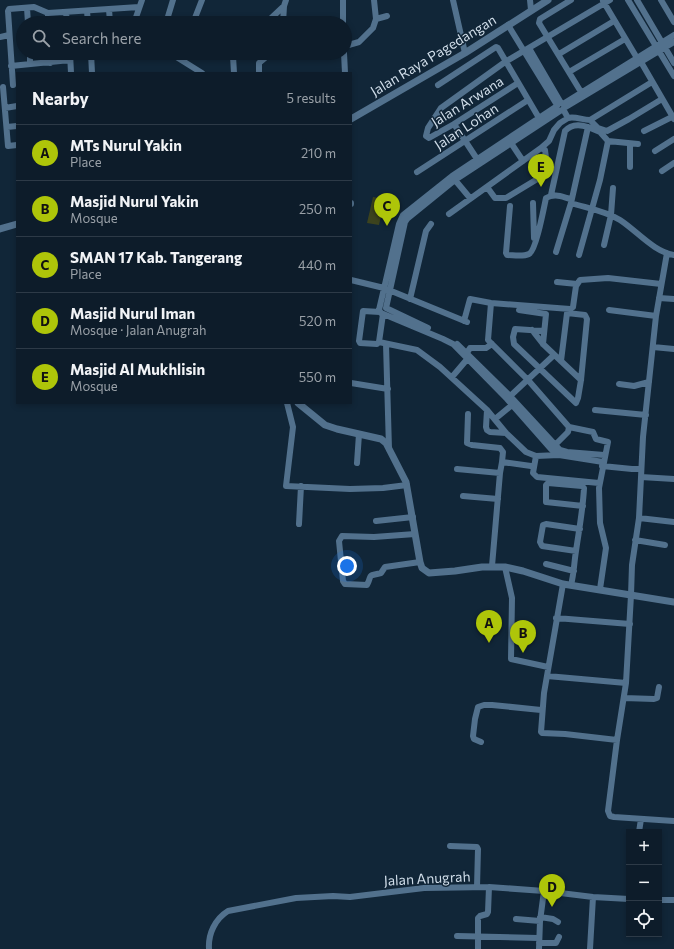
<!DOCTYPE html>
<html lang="en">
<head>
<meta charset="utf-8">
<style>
  body { margin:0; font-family:Commissioner,sans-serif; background:#1b2936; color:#f1f3f6 }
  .controls { position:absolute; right:12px; bottom:12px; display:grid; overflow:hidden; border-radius:0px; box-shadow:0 2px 6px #0003 }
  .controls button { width:36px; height:36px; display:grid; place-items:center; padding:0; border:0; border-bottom:1px solid #2d3a47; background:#0d1c2a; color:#f1f3f6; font:20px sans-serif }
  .you { position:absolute; left:347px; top:566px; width:14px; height:14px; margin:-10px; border:3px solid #fff; border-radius:50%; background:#1a73e8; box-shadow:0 0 0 6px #1a73e833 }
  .badge { display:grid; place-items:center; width:26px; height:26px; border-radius:50%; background:#aec509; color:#111; font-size:13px; font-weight:700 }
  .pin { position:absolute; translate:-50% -33px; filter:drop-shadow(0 1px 2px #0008) }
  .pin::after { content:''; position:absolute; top:21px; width:14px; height:12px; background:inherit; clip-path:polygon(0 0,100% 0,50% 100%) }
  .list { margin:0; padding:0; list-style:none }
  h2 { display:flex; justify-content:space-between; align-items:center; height:52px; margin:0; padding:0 16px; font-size:17px }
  h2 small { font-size:13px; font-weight:400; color:#9aa1a8 }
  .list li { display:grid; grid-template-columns:26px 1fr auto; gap:12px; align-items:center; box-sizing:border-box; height:56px; padding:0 16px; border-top:1px solid #2d3a47 }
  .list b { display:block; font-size:15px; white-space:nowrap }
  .list p { margin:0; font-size:13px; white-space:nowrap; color:#9aa1a8 }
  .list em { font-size:13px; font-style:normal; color:#9aa1a8 }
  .icon { flex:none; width:22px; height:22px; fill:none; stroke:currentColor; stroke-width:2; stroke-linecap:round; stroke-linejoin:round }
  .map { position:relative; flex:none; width:674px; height:949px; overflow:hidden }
  .search { position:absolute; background:#0d1c2a; box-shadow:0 2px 6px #0003; left:16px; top:16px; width:336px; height:44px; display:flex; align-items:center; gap:10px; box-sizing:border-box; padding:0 14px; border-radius:22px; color:#9aa1a8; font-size:15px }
  .panel { position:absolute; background:#0d1c2a; box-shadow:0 2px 6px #0003; left:16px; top:72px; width:336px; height:332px; border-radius:0px }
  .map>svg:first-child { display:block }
</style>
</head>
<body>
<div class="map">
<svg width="674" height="949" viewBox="0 0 674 949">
  <rect width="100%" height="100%" fill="#112638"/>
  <path fill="#3c431e" d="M373 197 385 199 379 225 367 223Z"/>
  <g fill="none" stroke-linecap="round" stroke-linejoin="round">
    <path stroke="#52718d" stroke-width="6" d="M343 0V23
      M453 0 465 53
      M530 0 531 10
      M571 0 540 19 539 23 581 92
      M628 0 674 76
      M637 0 674 63
      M661 0 674 22
      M603 1 637 58
      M27 8 28 23
      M109 9 110 23
      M87 11 88 23
      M66 12 67 23
      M48 13V23
      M168 17 175 23
      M376 19 387 16
      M134 23 142 0
      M166 23 173 0
      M193 23 202 0
      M266 23 284 6
      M283 23 284 6 286 0
      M508 25 557 105
      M0 37 9 35
      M345 46 359 42 373 28 376 19 374 0
      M529 48 561 103
      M30 53V64
      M49 53 50 63
      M70 53 71 73
      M91 53 92 73
      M170 53 202 73
      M304 53 308 55
      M344 53 345 73
      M559 54 614 21
      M641 62 674 119
      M11 66 70 60
      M569 72 625 39
      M234 73 233 56 235 53
      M259 73V63L271 53
      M518 83 454 124 429 138 426 136 428 128 441 108 505 62 610 0
      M13 85 8 11 9 9 34 7 48 13 139 7
      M438 85 496 47 498 48 539 118
      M3 87 8 146 17 145
      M563 104 674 35
      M557 106 452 176 403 215 399 224 379 310 381 313 443 339 453 344 507 399 551 449 559 455 603 462
      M5 108 17 106
      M564 108 674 42
      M563 109 568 118C575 116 582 120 590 120L652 82
      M590 120 598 128 607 131 629 119 662 99
      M454 124 479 162
      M7 127 17 126
      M644 131 674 116
      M511 143 523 161
      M541 148 549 141 554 130 560 123 568 118
      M655 151 674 139
      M630 167V144
      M662 171 674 163
      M417 172 528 100
      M455 180 470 198
      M551 195 565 131C571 124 579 124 588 127
      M533 203 534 238
      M571 203C587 208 606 211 620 220 637 231 654 252 674 255
      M351 204V203
      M510 206 506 253 507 255C513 255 523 257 529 254 536 251 544 207 546 198 555 193 562 197 571 199
      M449 214 541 148 545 150C546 159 548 167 544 175L506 198H495L487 187
      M604 245 611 215 613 188
      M556 252 571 203 588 127 600 132 608 141 638 144
      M667 253 656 316 643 437 639 518 632 565 631 595 626 683 617 740 608 811 610 816 614 817 674 821
      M579 255 600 180 608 141
      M351 280 384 288 467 322
      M557 282 577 284
      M659 298 674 299
      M410 299 426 231 431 224
      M491 303 488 340 528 380 569 427 593 432 596 439 608 442 599 488 600 523 606 548 600 589
      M519 310 546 314 543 344
      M609 310 656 316
      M380 312 363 311 359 341 360 343 377 344 379 342 417 350 440 367 487 410 506 433 526 452 536 456 559 455 560 454
      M464 321 470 299 491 303 570 309 573 307 576 286 580 280 608 278 661 284
      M428 328 386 308 405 222 407 219 455 180 560 111
      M532 330 543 344 581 380
      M544 331 515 329 513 337 514 344 576 403 578 398 581 380 587 319 585 315 567 313 561 361
      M379 342 383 314
      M386 344 389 449
      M457 344 510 396 560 450 567 452 604 455
      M653 347 674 349
      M467 353 470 348H486L492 344
      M452 377 469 357
      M351 383 388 389
      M619 384 634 386 649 382
      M508 398 554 355
      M287 403 293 427 286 486 350 489 383 488 407 485
      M487 410 486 427 487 430 490 432 506 433
      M595 410 646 415
      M468 414 467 443 472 445 500 448 503 452 502 462
      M495 419 512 405
      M553 447 568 432 569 427
      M536 456 533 473 537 477 599 483
      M357 463 359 434
      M602 466 632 469H641
      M457 469 500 473 502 462 531 466
      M641 477 674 479
      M463 496 498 499
      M639 518 674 522
      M376 521 413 517
      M299 524 301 486
      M415 534 374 537 342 536 339 541 343 581 345 584 367 585C373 573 366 577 381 573L385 567 420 562
      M635 540 665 545
      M576 551 542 546 540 542 543 525 546 524 580 529
      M546 564 574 571
      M492 566 500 473
      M505 567 512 598 511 659 548 667
      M563 584 544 693 541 732 542 733 565 734 617 740
      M571 585C574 574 574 563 576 551 579 530 583 509 584 488L582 486 548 483 546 485V502L583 506
      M556 618 630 624
      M547 676 626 683
      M624 698 654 699 657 698 659 687
      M481 742 474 739 473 736 475 719 478 707 484 705H492L541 710
      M639 832 641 819
      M450 846 477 847 478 849 477 887
      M659 900H674
      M540 917 553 919 558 922
      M516 919 540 921
      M457 936 538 938
      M539 943H556L559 937
      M209 949C208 934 215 919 228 911L296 898 333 896 350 897 424 888 489 887 544 891 593 897 629 899
      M478 949V918L480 916 487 914 488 912 489 887
      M539 949 540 921 544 891
      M590 949 593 897"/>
    <path stroke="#52718d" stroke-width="7" d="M351 119 465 53 548 0
      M0 229 17 224
      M298 403 325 425 337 429 381 439 386 443 406 482 420 562 422 568 429 573 455 571 482 567H505L523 571 563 584 674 602"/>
  </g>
  <g text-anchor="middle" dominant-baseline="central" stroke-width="3" stroke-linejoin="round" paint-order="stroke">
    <g font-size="14" fill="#d0dde9" stroke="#112638">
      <text transform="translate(433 55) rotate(-31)">Jalan Raya Pagedangan</text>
      <text transform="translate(467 101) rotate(-32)">Jalan Arwana</text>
      <text transform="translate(466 126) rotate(-33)">Jalan Lohan</text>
      <text transform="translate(427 878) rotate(-3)">Jalan Anugrah</text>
    </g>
  </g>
</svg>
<div class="controls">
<button>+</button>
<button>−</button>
<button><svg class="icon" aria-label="locate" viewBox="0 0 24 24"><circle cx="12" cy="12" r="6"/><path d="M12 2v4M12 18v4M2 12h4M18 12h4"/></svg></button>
</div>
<div class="you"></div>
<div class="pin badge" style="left:489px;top:643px">A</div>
<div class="pin badge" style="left:523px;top:653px">B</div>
<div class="pin badge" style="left:387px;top:226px">C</div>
<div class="pin badge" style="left:552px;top:907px">D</div>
<div class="pin badge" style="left:541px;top:187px">E</div>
<div class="search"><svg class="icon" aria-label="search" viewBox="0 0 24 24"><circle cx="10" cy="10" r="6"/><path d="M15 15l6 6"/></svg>Search here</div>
<section class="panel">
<h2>Nearby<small>5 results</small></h2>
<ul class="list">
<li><span class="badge">A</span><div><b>MTs Nurul Yakin</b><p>Place</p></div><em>210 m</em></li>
<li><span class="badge">B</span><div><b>Masjid Nurul Yakin</b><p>Mosque</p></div><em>250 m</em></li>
<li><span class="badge">C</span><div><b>SMAN 17 Kab. Tangerang</b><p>Place</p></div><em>440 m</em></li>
<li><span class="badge">D</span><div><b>Masjid Nurul Iman</b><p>Mosque · Jalan Anugrah</p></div><em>520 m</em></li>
<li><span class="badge">E</span><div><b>Masjid Al Mukhlisin</b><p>Mosque</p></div><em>550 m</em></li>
</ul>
</section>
</div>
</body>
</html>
